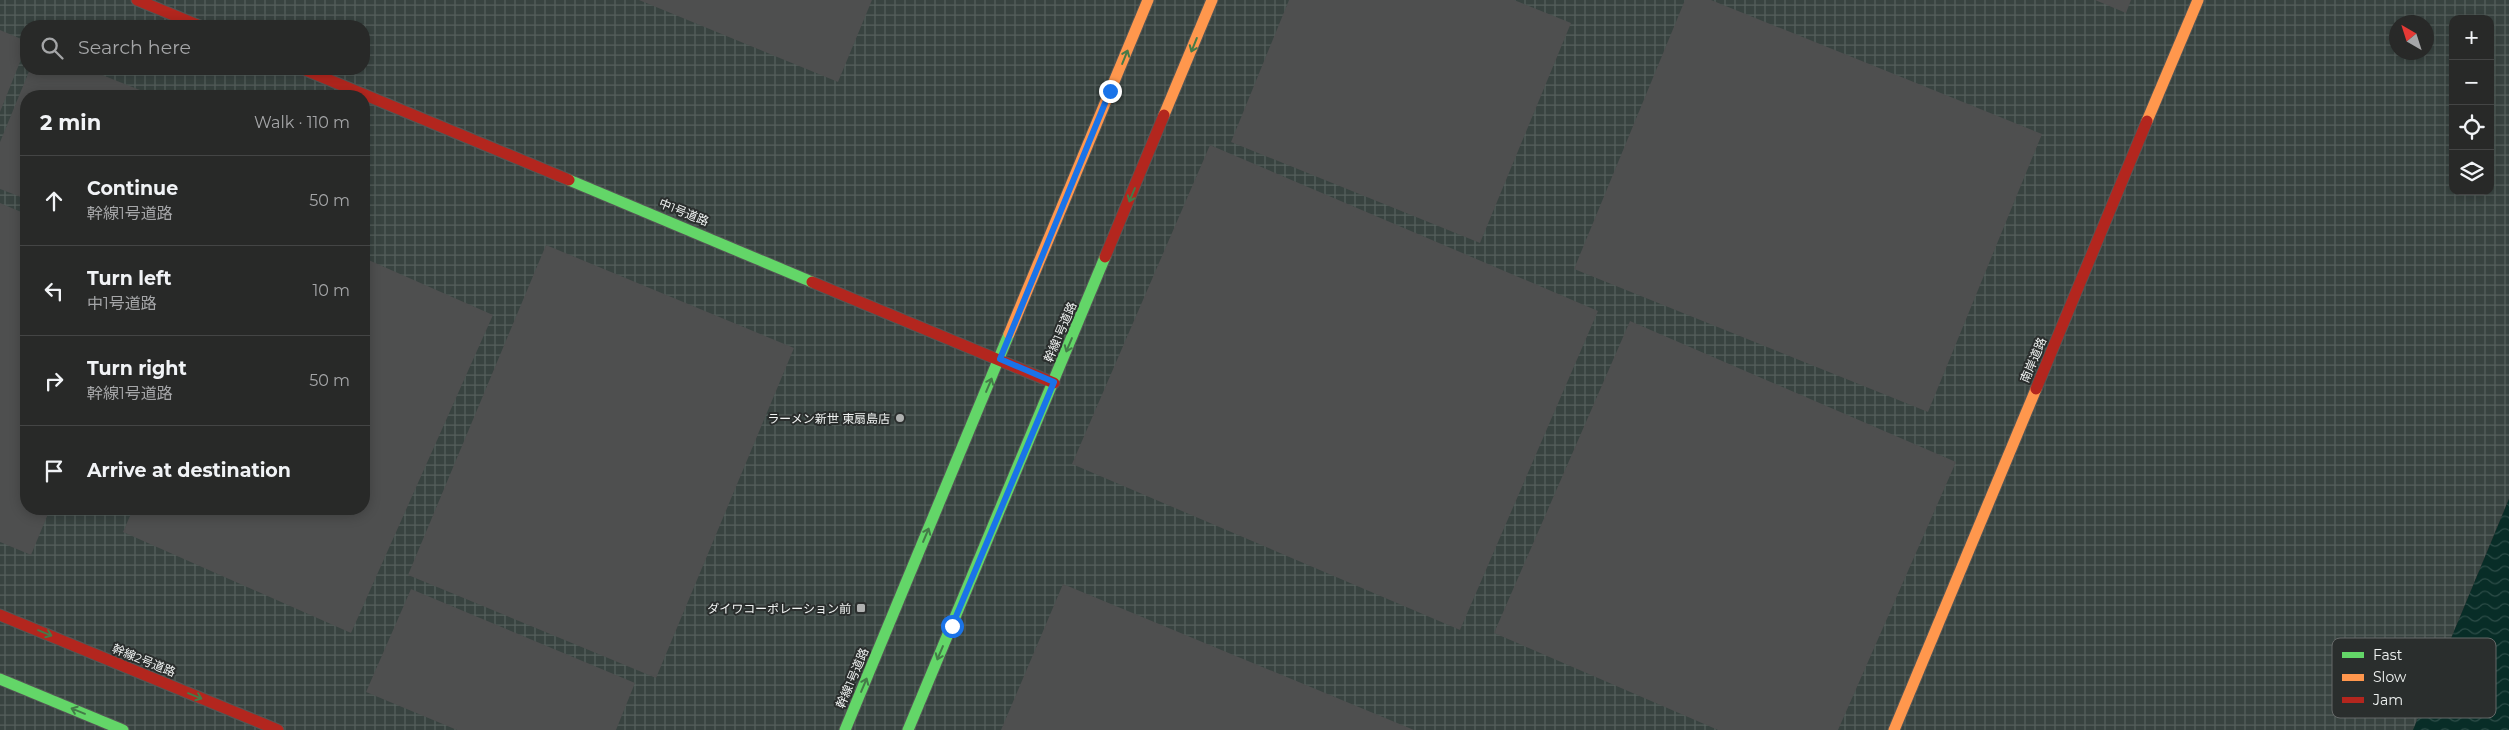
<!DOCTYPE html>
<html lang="en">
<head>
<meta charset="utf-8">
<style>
  body { margin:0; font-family:Montserrat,"Noto Sans JP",sans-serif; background:#303130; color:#f1f3f6 }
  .controls { position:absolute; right:15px; top:15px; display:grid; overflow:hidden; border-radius:10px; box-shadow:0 2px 12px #0003 }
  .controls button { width:45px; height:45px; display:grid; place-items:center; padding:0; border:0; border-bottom:1px solid #444545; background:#282928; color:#f1f3f6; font:25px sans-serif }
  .compass { position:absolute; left:2389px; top:15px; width:45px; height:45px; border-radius:50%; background:#282928; box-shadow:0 2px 12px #0003; rotate:321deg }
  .stop { position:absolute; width:15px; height:15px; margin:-11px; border:4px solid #1a73e8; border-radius:50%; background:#fff }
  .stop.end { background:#1a73e8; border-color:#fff; box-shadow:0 1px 5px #0008 }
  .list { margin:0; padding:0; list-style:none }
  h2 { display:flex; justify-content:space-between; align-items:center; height:65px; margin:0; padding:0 20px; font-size:21px }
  h2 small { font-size:16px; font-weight:400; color:#a5a6a8 }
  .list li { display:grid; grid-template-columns:32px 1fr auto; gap:15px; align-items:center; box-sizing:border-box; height:90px; padding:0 20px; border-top:1px solid #444545 }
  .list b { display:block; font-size:19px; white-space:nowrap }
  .list p { margin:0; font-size:16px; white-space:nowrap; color:#a5a6a8 }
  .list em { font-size:16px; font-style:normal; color:#a5a6a8 }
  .icon { flex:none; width:28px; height:28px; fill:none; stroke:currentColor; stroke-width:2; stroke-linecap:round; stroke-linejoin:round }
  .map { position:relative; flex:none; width:2509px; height:730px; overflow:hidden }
  .search { position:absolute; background:#282928; box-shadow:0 2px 12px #0003; left:20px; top:20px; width:350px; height:55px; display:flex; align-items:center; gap:12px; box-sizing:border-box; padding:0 18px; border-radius:20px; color:#a5a6a8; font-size:19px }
  .panel { position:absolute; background:#282928; box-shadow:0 2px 12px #0003; left:20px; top:90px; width:350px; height:425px; border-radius:20px }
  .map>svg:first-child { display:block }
</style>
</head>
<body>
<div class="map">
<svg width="2509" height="730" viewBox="0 0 2509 730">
  <defs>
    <pattern id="industrial-grid" width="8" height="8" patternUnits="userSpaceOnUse" patternTransform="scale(1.25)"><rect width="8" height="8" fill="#384340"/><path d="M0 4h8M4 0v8" fill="none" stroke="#555f5c"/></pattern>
    <pattern id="water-waves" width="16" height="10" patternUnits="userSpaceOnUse" patternTransform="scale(1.25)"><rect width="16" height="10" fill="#082d27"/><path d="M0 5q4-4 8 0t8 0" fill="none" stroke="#2c4c47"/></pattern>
  </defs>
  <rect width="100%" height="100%" fill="#353736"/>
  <path fill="url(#industrial-grid)" fill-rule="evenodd" d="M0 0H2509V498L2413 730H0ZM2453 19H2490V191H2453ZM2396 22H2426V52H2396ZM26 26H364V69H26ZM26 96H364V509H26Z"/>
  <path fill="url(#water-waves)" d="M2509 499V730H2413Z"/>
  <path fill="#4e4f4f" d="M639 0H872L838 82Z
    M1289 0H1514L1571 23 1480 243 1231 142Z
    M1685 0H1711L2042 134 1928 412 1574 269Z
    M2095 0H2131L2126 13Z
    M0 30 26 41V47L0 112Z
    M30 69H87L155 96H26V199L0 189V142Z
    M1210 145 1598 311 1460 630 1072 464Z
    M0 203 26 214V509H50L31 555 0 542Z
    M546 245 794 348 656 678 408 575Z
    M364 258 493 315 351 633 123 532 133 509H364Z
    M1630 321 1956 462 1838 730H1718L1494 633Z
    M1063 584 1414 730H1001Z
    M411 589 635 683 616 730H457L366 692Z"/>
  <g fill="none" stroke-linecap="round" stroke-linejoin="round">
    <defs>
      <path id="fast" d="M569 180 812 282
        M0 679 123 730
        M845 730 1009 334
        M908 730 1105 257"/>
      <path id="slow" d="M1164 115 1212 0
        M2147 121 2198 0
        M1009 334 1148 0
        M1894 730 2036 389"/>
      <path id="jam" d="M137 0 200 26
        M303 69 569 180
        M1105 257 1164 115
        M812 282 1054 383
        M2036 389 2147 121
        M0 615 278 730"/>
    </defs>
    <use href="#fast" stroke="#535554" stroke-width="13"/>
    <use href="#slow" stroke="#535554" stroke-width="13"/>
    <use href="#jam" stroke="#535554" stroke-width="13"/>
    <use href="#fast" stroke="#63d668" stroke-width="11"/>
    <use href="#slow" stroke="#ff974d" stroke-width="11"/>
    <use href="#jam" stroke="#b3261e" stroke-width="11"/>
  </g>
  <defs><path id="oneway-shaft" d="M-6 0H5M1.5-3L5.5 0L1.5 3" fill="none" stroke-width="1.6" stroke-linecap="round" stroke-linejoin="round" transform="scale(1.25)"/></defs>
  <g stroke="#447a48">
    <use href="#oneway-shaft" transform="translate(1194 45) rotate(112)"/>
    <use href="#oneway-shaft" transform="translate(1125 57) rotate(-68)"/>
    <use href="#oneway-shaft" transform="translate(1132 195) rotate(113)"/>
    <use href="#oneway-shaft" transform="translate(1069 345) rotate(113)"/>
    <use href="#oneway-shaft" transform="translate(989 385) rotate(-67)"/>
    <use href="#oneway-shaft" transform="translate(926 535) rotate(-67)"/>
    <use href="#oneway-shaft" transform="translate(45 633) rotate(22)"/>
    <use href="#oneway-shaft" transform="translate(940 653) rotate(113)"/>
    <use href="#oneway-shaft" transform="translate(864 685) rotate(-67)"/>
    <use href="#oneway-shaft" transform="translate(195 696) rotate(22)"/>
    <use href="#oneway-shaft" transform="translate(78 711) rotate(-158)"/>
  </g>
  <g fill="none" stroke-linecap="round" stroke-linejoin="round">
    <path stroke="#1a73e8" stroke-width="6" d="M952 626 1054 382 1000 359 1110 91"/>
  </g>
  <g fill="#afb1b0" stroke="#2a2e2d" stroke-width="2">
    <circle cx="900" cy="418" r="5"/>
    <rect x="856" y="603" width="10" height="10" rx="2.5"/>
  </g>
  <g text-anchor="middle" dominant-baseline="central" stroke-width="4" stroke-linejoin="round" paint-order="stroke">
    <g font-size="12" fill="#f0f3f2" stroke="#2a2e2d">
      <text transform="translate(684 212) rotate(22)">中1号道路</text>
      <text transform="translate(1060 332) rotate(-67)">幹線1号道路</text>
      <text transform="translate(2033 360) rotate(-67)">南岸道路</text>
      <text transform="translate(144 660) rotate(22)">幹線2号道路</text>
      <text transform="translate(852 678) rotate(-67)">幹線1号道路</text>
    </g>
    <g font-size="12" fill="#f0f3f2" stroke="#2a2e2d" text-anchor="end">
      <text x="890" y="418">ラーメン新世 東扇島店</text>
      <text x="851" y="608">ダイワコーポレーション前</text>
    </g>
  </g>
  <rect x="2332" y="638" width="164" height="80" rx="8" fill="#2a2e2d" stroke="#656968" stroke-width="1"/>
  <rect x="2342" y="652" width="22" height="6" fill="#63d668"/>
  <rect x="2342" y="674" width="22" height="7" fill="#ff974d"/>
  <rect x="2342" y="697" width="22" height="6" fill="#b3261e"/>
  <g font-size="14" fill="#f0f3f2">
    <text x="2373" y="660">Fast</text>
    <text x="2373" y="682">Slow</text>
    <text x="2373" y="705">Jam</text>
  </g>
</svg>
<div class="controls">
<button>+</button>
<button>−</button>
<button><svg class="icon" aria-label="locate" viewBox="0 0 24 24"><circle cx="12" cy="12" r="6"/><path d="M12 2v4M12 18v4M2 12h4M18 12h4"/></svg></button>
<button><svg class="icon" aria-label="layers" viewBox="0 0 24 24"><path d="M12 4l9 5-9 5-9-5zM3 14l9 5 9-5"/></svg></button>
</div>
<svg class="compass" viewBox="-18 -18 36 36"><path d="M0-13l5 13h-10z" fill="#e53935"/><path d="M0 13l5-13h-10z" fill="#a5a6a8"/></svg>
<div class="stop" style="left:952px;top:626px"></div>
<div class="stop end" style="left:1110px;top:91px"></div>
<div class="search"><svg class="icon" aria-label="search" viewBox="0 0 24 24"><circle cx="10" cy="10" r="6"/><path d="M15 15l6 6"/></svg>Search here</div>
<section class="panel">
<h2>2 min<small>Walk · 110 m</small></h2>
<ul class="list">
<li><svg class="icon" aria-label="ahead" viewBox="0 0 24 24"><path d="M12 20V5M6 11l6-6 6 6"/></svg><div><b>Continue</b><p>幹線1号道路</p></div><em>50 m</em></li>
<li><svg class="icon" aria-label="left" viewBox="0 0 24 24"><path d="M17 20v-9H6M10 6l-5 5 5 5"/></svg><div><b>Turn left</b><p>中1号道路</p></div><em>10 m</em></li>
<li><svg class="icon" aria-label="right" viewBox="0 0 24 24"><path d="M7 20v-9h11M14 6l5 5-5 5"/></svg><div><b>Turn right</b><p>幹線1号道路</p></div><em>50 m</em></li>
<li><svg class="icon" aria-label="arrive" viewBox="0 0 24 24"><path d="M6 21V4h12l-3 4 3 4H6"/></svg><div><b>Arrive at destination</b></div></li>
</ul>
</section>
</div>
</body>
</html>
